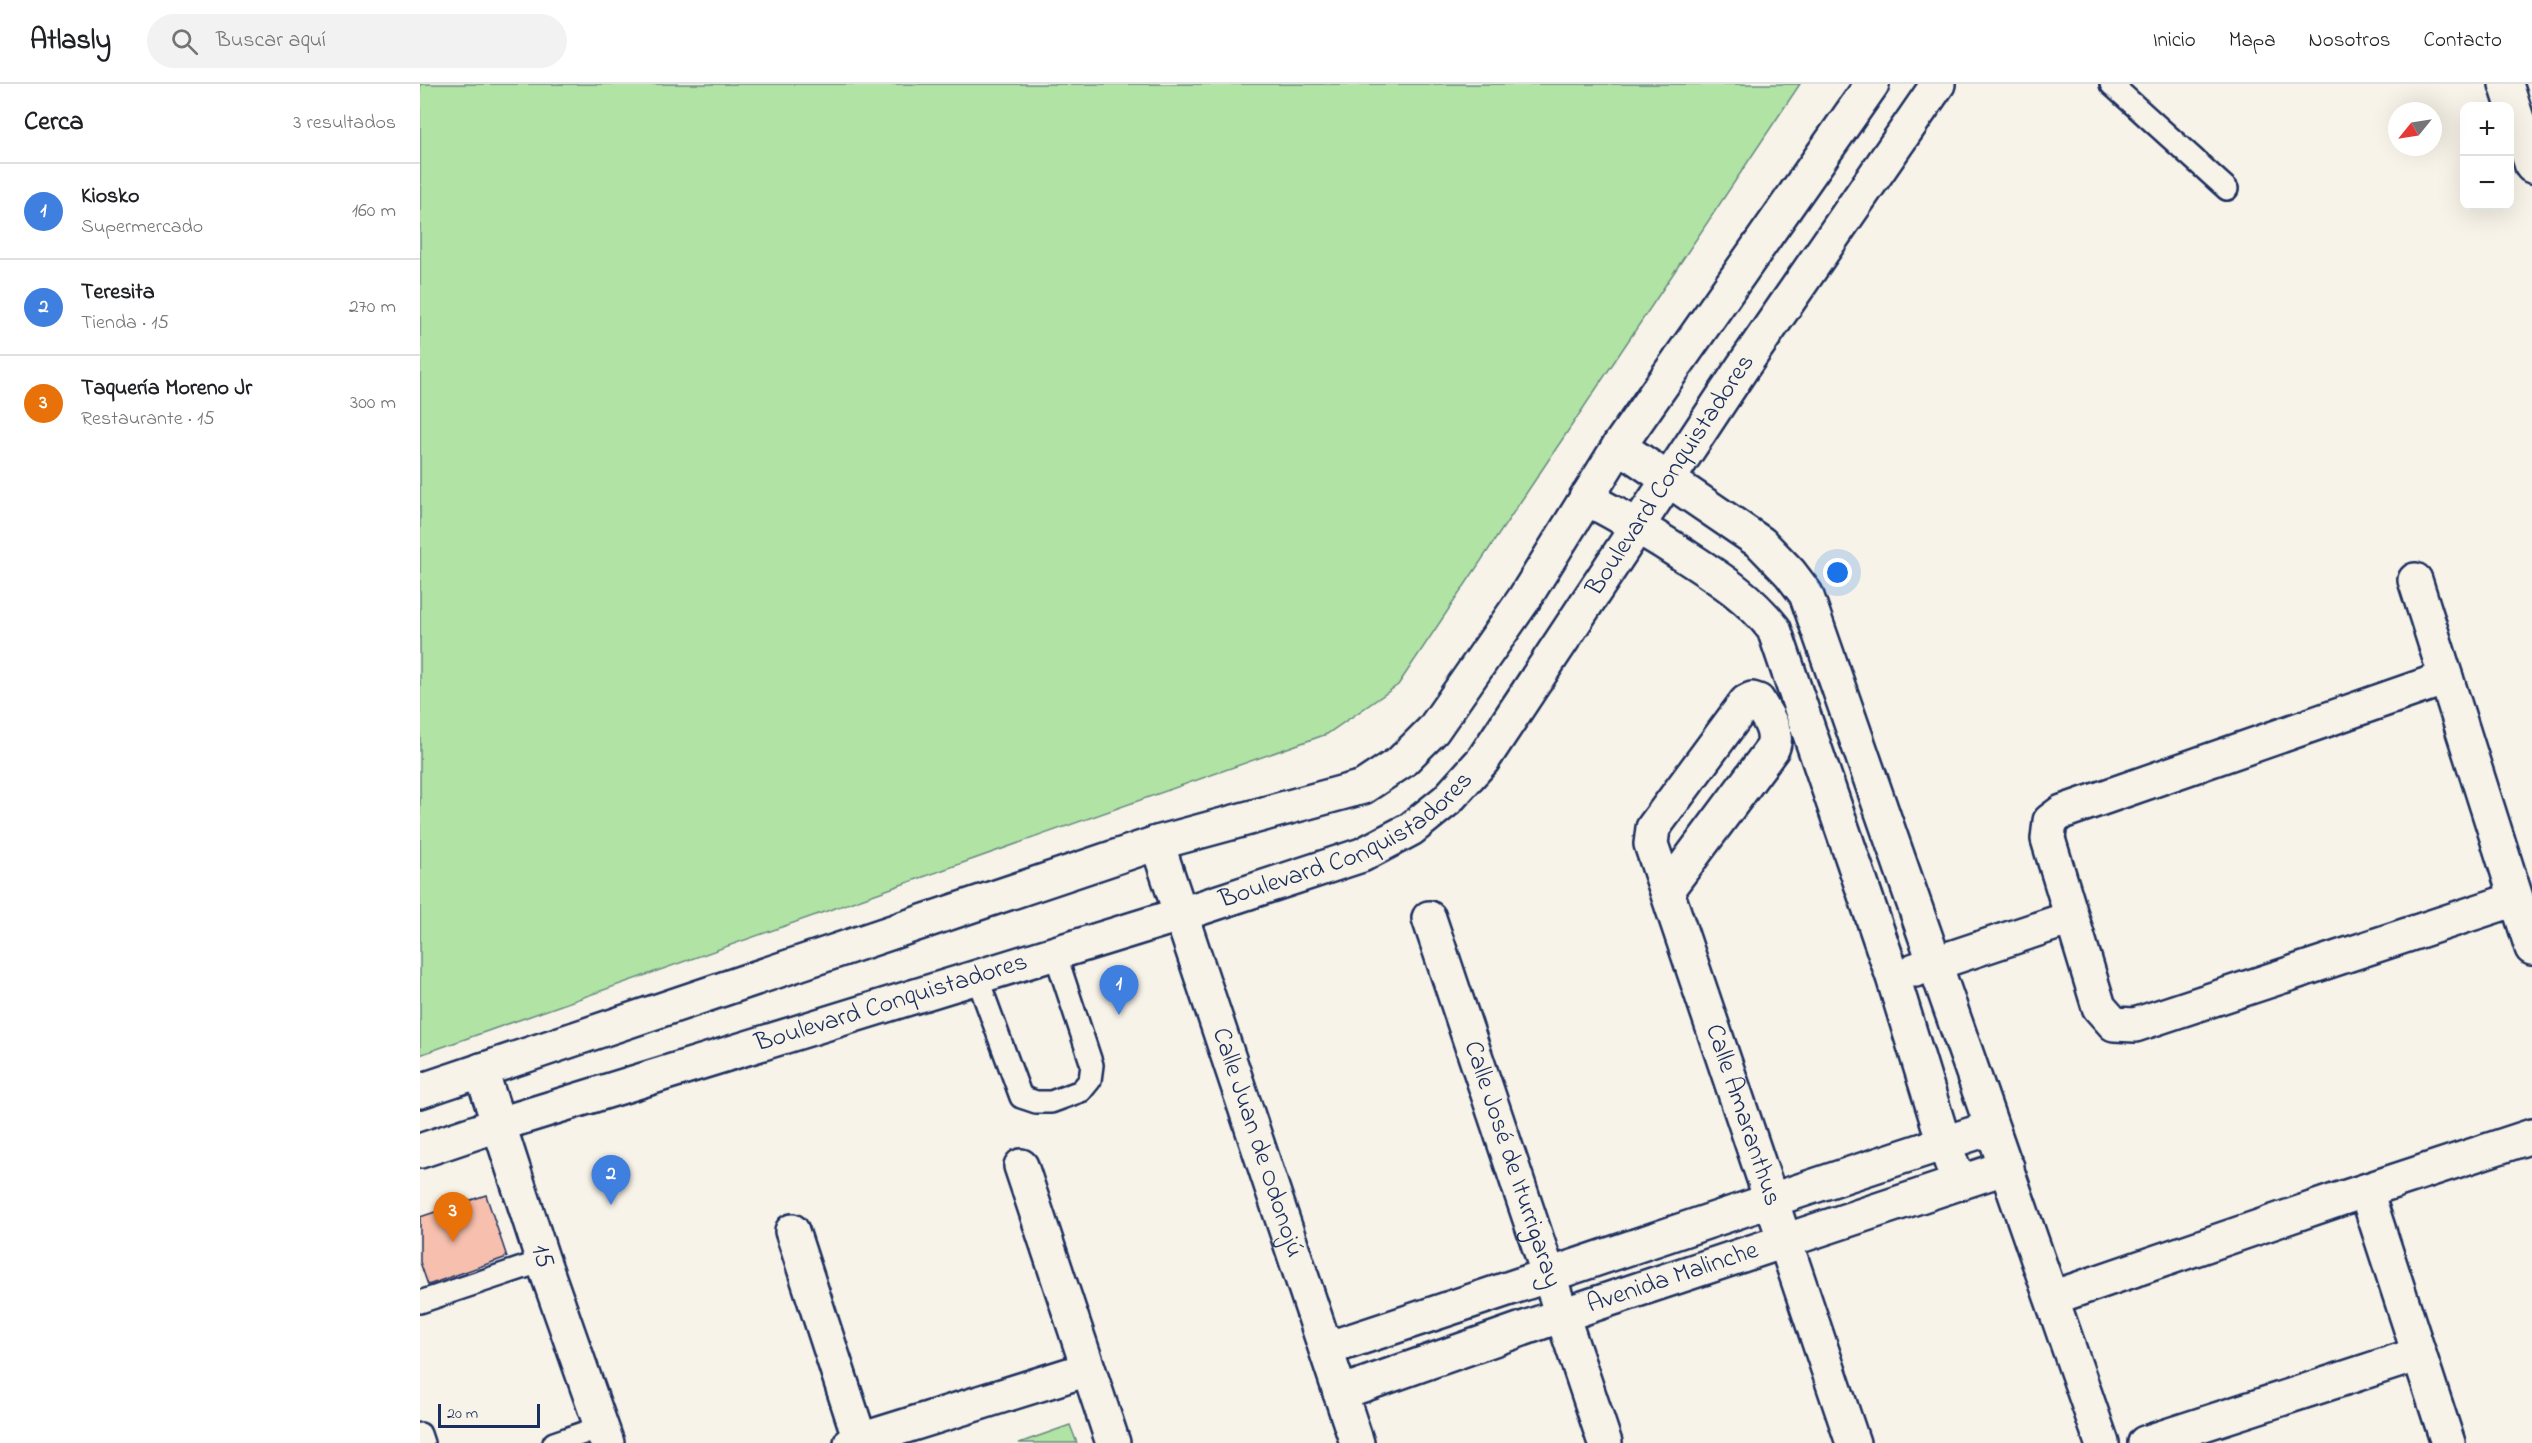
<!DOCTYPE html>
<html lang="es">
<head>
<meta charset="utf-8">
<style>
  body { margin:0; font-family:"Indie Flower",sans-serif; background:#f2f2f2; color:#202124 }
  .controls { position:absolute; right:18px; top:18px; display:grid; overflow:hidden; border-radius:12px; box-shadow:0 6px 24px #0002 }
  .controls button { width:54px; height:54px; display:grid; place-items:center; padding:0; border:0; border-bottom:2px solid #e0e0e0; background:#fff; color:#202124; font:30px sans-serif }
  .compass { position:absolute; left:1968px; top:18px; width:54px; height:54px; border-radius:50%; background:#fff; box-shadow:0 6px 24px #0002; rotate:240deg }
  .scale { position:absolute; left:18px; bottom:15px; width:102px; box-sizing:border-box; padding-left:6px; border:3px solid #1b2f5e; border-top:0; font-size:16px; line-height:21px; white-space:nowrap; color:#1b2f5e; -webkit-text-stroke:4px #f7f3e8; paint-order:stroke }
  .you { position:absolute; left:1418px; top:489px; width:21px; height:21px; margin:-15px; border:4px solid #fff; border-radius:50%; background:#1a73e8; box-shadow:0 0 0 9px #1a73e833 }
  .badge { display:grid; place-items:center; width:39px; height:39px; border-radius:50%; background:#1a73e8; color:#fff; font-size:20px; font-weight:700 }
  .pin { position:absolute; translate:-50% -50px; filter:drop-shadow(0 2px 3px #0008) }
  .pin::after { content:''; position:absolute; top:32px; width:21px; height:18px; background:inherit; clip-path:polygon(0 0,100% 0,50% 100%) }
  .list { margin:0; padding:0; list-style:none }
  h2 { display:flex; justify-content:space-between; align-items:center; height:78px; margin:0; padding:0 24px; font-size:26px }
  h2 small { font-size:20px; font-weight:400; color:#757577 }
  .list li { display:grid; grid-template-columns:39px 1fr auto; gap:18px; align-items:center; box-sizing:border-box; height:96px; padding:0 24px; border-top:2px solid #e0e0e0 }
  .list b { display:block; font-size:22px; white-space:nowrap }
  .list p { margin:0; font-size:20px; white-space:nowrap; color:#757577 }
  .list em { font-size:20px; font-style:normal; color:#757577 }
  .icon { flex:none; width:33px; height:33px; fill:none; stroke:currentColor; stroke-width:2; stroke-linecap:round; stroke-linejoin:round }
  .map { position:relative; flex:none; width:2112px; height:1359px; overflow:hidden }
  header { display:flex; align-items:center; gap:36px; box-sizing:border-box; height:84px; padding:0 30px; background:#fff; border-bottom:2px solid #e0e0e0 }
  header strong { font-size:28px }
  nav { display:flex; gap:33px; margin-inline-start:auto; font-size:21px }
  .search { width:420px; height:54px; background:#f2f2f2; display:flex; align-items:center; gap:15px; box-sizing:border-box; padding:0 21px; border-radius:33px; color:#757577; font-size:22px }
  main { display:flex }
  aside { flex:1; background:#fff }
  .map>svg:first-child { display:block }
</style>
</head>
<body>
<header>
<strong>Atlasly</strong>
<div class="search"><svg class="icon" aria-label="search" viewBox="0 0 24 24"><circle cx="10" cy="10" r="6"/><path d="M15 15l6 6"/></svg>Buscar aquí</div>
<nav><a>Inicio</a><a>Mapa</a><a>Nosotros</a><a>Contacto</a></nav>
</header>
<main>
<aside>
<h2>Cerca<small>3 resultados</small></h2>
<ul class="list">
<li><span class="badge" style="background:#3f7fe0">1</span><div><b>Kiosko</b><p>Supermercado</p></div><em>160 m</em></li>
<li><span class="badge" style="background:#3f7fe0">2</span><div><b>Teresita</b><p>Tienda · 15</p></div><em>270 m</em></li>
<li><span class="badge" style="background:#e8710a">3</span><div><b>Taquería Moreno Jr</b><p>Restaurante · 15</p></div><em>300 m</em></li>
</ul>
</aside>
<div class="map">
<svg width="2112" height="1359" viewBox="0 0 2112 1359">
  <rect width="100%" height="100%" fill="#f7f3e8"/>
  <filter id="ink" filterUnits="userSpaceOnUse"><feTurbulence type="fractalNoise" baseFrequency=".0167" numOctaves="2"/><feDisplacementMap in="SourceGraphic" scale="12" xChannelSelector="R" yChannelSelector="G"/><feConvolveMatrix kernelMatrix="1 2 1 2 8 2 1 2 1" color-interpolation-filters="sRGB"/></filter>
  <g filter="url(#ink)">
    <path fill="#b0e3a4" stroke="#668981" stroke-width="1.5" d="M0 0H1380L978 601 907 650 0 971Z
      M650 1341 657 1359H599Z"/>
    <path fill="#f7bfad" stroke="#1b2f5e" stroke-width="1.5" d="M66 1111 87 1173 8 1201 0 1178V1133Z"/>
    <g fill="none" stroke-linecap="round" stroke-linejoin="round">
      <defs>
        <path id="lane" d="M1691 0 1807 105
          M557 893 601 1013 616 1018H631L661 1007 670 996 672 981 635 869
          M0 1218 123 1177
          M0 1350 3 1359
          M134 1359 181 1343"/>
        <g id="street">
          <path d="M2086 0 2112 82"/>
          <path d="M1199 362 1341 459 1370 489 1386 510 1682 1359"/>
          <path d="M1166 414C1200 432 1233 451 1265 472 1299 494 1329 513 1354 545L1473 893 1524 1059 1539 1099"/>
          <path d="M1995 496 2112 864"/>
          <path d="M2026 594 1642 728 1630 737 1628 755 1679 923 1694 940 1715 941 2096 815"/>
          <path id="s1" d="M737 759 937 1359"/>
          <path id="s2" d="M1247 806 1352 665C1360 648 1346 632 1338 617L1332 615 1326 618 1233 744 1231 760 1433 1359"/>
          <path id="s3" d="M1009 834 1185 1359"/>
          <path d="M1495 886 1651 834"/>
          <path id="s4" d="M61 986 123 1177 187 1359"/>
          <path d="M601 1082 693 1359"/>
          <path d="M1946 1107 2028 1359"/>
          <path d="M372 1147 441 1359"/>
          <path d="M1632 1214 1923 1114 2112 1052"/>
          <path d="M906 1265C1128 1193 1349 1115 1571 1044"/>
          <path id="s5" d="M920 1309 1142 1231 1587 1083"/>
          <path d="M431 1359 668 1285"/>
          <path d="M1725 1359 1999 1270"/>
        </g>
        <g id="secondary">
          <path d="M0 1007 737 759 943 703 981 678 1013 646 1104 515 1199 362 1452 0"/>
          <path id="s6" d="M0 1067 80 1040 762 830 942 771 991 745 1027 716 1063 676 1322 284 1518 0"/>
        </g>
      </defs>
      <use href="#lane" stroke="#1b2f5e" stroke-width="26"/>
      <use href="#street" stroke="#1b2f5e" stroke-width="38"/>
      <use href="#secondary" stroke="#1b2f5e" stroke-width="38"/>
      <use href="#lane" stroke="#f7f3e8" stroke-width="21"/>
      <use href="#street" stroke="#f7f3e8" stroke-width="33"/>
      <use href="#secondary" stroke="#f7f3e8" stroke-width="33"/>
    </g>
  </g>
  <g text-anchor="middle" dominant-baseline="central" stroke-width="5" stroke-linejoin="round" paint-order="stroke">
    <g font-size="26" fill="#1b2f5e" stroke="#f7f3e8">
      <text stroke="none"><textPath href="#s6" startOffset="1484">Boulevard Conquistadores</textPath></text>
      <text stroke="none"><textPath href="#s6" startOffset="980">Boulevard Conquistadores</textPath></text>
      <text stroke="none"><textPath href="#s6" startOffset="494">Boulevard Conquistadores</textPath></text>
      <text stroke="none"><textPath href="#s2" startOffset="700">Calle Amaranthus</textPath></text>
      <text stroke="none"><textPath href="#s1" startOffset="316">Calle Juan de Odonojú</textPath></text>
      <text stroke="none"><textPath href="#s3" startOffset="260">Calle José de Iturrigaray</textPath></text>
      <text stroke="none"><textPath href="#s4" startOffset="196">15</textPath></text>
      <text stroke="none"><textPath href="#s5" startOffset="352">Avenida Malinche</textPath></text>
    </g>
  </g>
</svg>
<div class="controls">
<button>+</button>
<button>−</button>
</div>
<svg class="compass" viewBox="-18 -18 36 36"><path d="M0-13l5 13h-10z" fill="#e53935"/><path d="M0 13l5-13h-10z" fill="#757577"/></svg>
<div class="scale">20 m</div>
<div class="you"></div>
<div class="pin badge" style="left:699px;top:931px;background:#3f7fe0">1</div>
<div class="pin badge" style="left:191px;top:1121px;background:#3f7fe0">2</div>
<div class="pin badge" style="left:33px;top:1158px;background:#e8710a">3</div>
</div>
</main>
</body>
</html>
